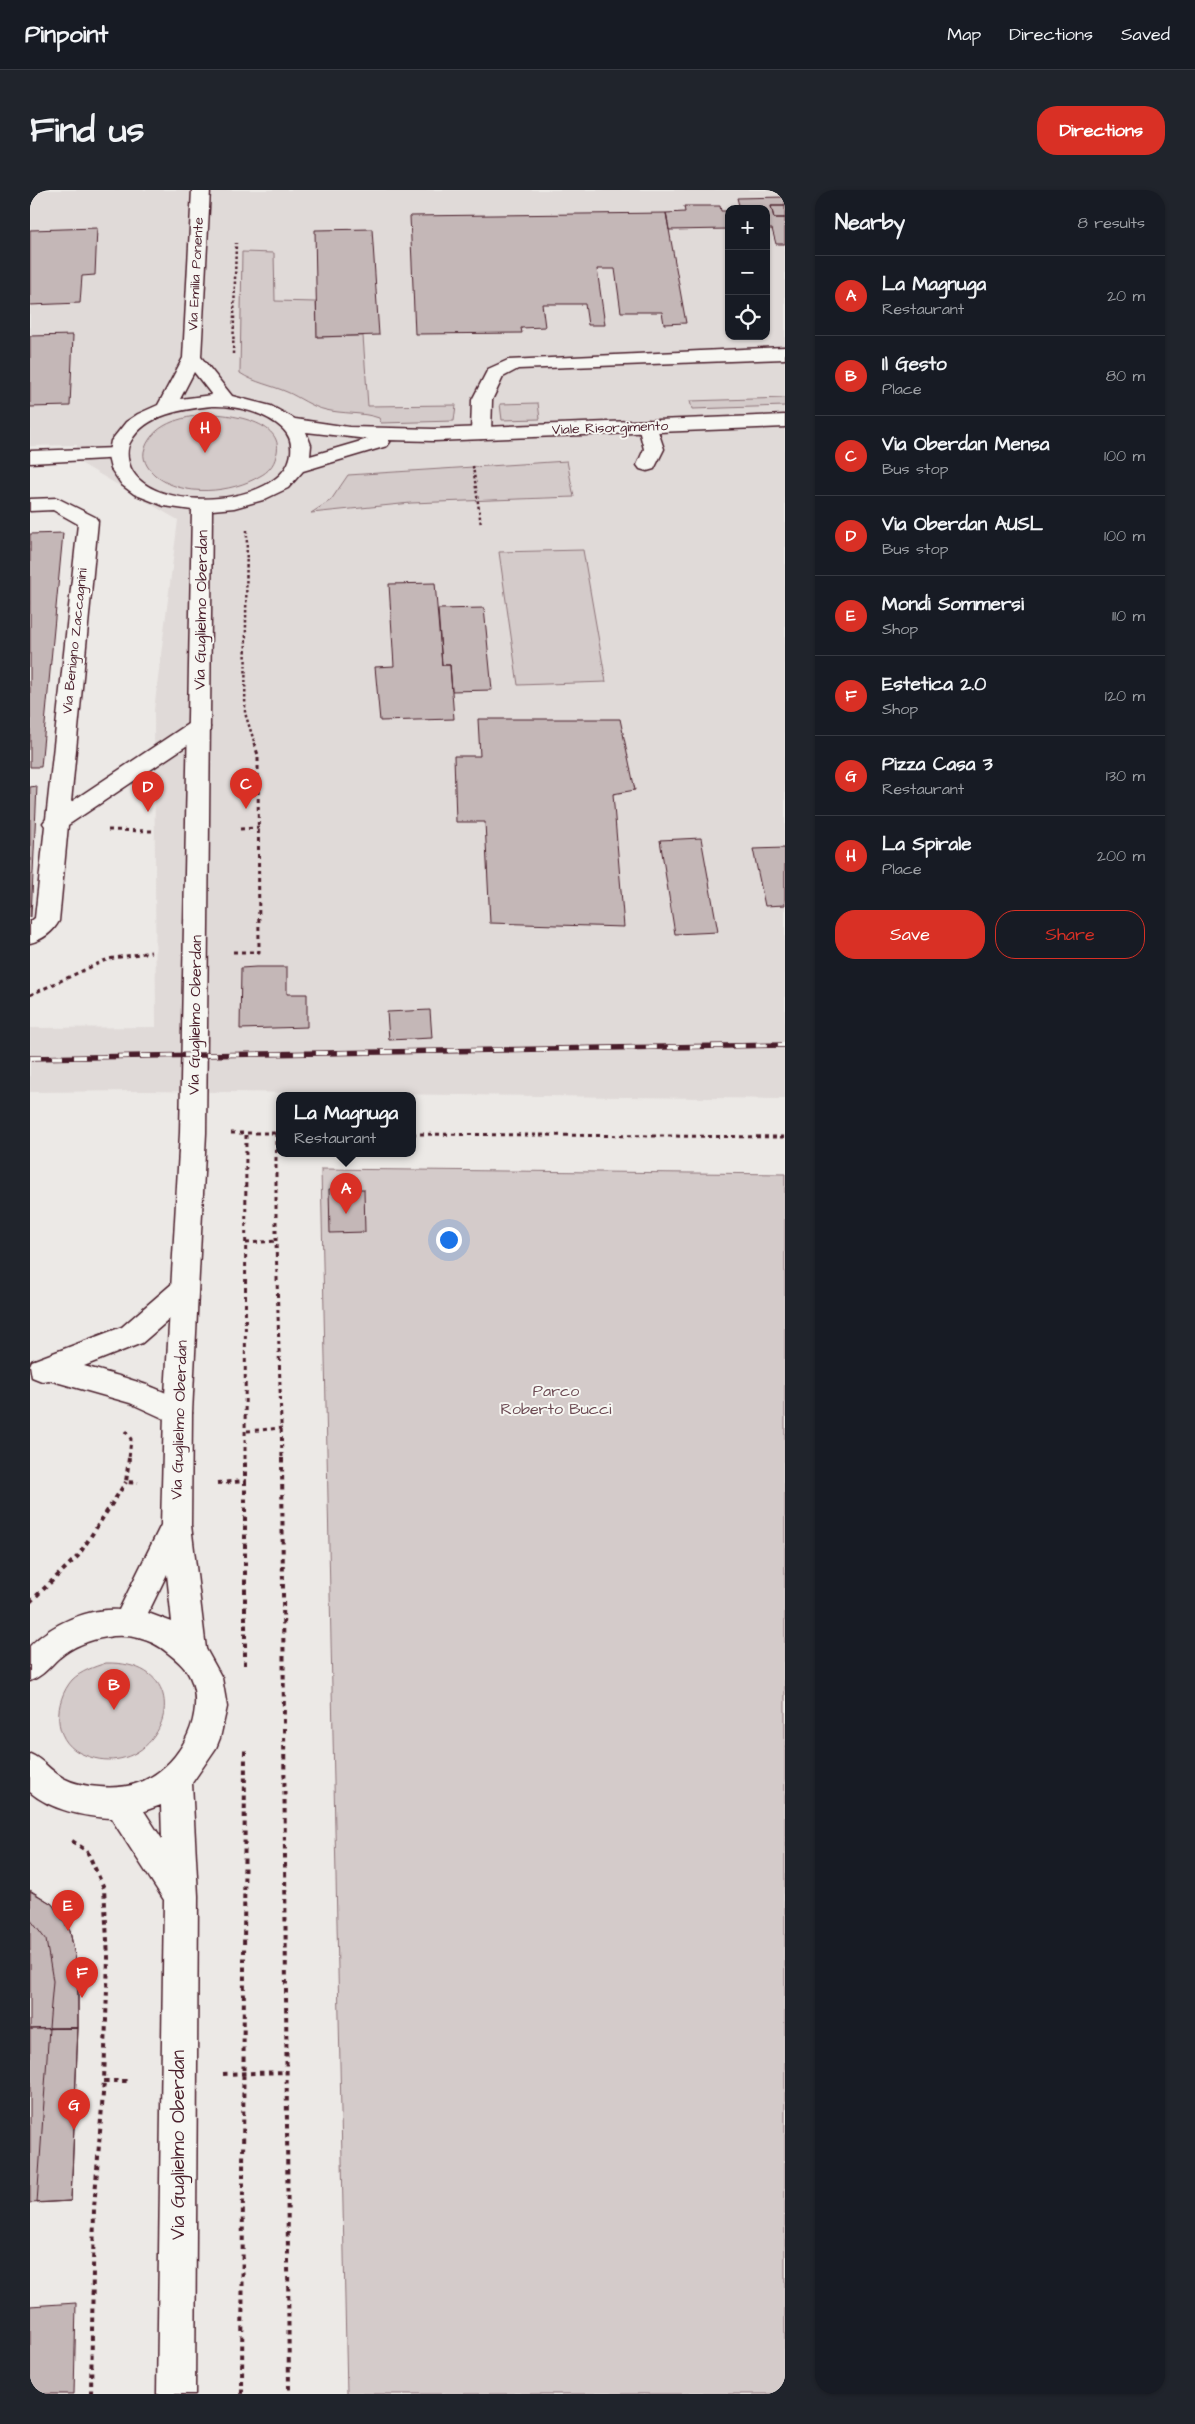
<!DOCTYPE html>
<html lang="en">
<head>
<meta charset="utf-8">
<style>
  body { margin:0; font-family:"Architects Daughter",sans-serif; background:#20242c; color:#f1f3f6 }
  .controls { position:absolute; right:15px; top:15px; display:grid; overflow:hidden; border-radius:10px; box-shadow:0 1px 4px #0004 }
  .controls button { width:45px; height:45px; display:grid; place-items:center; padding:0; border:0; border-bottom:1px solid #363941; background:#171b24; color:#f1f3f6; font:25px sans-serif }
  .you { position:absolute; left:418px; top:1049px; width:18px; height:18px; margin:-12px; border:4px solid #fff; border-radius:50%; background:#1a73e8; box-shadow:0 0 0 8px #1a73e833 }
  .badge { display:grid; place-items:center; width:32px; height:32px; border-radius:50%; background:#d93025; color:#fff; font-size:16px; font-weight:700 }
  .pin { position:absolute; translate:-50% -41px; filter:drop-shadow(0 1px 2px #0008) }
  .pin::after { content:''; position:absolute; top:26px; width:18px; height:15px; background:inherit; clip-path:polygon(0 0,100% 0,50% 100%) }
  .popup { position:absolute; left:246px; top:902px; width:140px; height:65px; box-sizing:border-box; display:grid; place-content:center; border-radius:10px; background:#171b24; filter:drop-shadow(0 1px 4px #0005); font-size:16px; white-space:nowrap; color:#9ea1a6 }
  .popup b { font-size:19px; color:#f1f3f6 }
  .popup::after { content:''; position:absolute; left:50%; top:100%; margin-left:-10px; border:10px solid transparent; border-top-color:#171b24 }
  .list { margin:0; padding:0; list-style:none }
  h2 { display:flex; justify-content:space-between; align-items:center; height:65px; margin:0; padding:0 20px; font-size:21px }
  h2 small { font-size:16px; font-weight:400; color:#9ea1a6 }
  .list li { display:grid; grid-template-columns:32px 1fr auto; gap:15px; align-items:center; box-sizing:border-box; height:80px; padding:0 20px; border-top:1px solid #363941 }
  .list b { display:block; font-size:19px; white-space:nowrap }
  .list p { margin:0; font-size:16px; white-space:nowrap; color:#9ea1a6 }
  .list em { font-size:16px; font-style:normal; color:#9ea1a6 }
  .actions { display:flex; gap:10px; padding:15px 20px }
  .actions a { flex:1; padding:11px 0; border:1px solid #d93025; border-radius:20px; text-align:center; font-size:18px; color:#d93025 }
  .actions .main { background:#d93025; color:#fff }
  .icon { flex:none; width:28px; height:28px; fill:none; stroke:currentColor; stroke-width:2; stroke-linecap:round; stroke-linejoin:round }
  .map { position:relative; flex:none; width:755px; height:2204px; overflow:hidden; border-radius:20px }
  header { display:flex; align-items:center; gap:30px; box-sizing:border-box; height:70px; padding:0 25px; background:#171b24; border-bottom:1px solid #363941 }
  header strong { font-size:24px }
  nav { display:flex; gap:28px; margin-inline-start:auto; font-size:18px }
  .intro { display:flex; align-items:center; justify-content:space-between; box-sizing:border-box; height:120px; padding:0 30px }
  h1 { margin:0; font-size:35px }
  .button { padding:12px 22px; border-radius:20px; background:#d93025; color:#fff; font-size:18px; font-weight:700 }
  main { display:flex; gap:30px; padding:0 30px }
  aside { flex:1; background:#171b24; border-radius:20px; box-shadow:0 1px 4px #0004 }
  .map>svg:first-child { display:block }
</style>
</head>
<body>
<header>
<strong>Pinpoint</strong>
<nav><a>Map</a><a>Directions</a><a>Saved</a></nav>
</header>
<div class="intro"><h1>Find us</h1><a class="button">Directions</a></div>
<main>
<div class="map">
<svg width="755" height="2204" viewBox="0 0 755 2204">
  <rect width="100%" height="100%" fill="#ece9e6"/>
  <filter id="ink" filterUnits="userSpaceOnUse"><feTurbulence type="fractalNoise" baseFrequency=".02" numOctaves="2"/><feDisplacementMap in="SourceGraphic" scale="10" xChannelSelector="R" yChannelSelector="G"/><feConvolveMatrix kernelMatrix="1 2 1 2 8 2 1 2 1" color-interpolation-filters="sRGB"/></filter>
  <g filter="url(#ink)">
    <path fill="#e0dad8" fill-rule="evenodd" d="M0 0H755V909L114 901 0 902V838L126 837 124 520 148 330 47 271V255L0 256ZM699 19H736V146H699Z"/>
    <path fill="#d4cbca" stroke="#8f757a" d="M212 62 244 63 245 111 286 112 287 147 333 146 338 216 426 215 424 231 351 233 349 228C332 222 313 224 296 220 282 217 269 207 257 202 241 195 225 193 210 183Z
      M755 208V216L662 219 660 211Z
      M508 213 510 229 472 230 470 214Z
      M183 224C204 225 257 233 246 266 244 275 238 282 230 286 202 303 152 308 125 285 117 278 111 268 115 258 125 231 157 226 183 224Z
      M537 271 544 307 381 313 281 323 301 310 318 285Z
      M553 360 576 492 488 495 469 362Z
      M291 979 755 984V2204H317Z
      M76 1473C179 1471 130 1601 50 1563 22 1549 24 1511 42 1490 51 1481 64 1477 76 1473Z"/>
    <path fill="#c4b7b7" stroke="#4a1f2b" d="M755 7V16H741L744 28H755V54H746L742 39H736V19H710L707 8Z
      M654 16H690L691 21H699V39L639 40 636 23 655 22Z
      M741 16H755V28H744Z
      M636 23 656 133 634 134 632 122H591L585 79H567L575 135H558L555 114H512L515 137 491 138 492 143 385 144 380 26Z
      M67 38 65 85 52 86 50 113 0 115V40Z
      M342 39 349 145 287 147 285 40Z
      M43 145 40 216 0 217V146Z
      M33 343 11 577H0V344Z
      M405 393 412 475H420L424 529 350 531 345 477 364 476 359 394Z
      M454 418 462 500 422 501 420 475H412L408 419Z
      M448 529H590L605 600 583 604 594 737 460 733 455 632H426L424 566H450Z
      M7 596 1 727H0V597Z
      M671 648 688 742 645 744 630 650Z
      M755 658V715L735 716 723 659Z
      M226 777H257V804H277V837L210 839 211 778Z
      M400 820 402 848 359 850 357 822Z
      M299 999H334L335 1042 300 1043Z
      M0 1700 22 1714 40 1741 48 1781V1838H19L23 1791 16 1750 0 1729Z
      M0 1701 22 1714 40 1741 48 1781V1838L0 1839Z
      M19 1838H48L41 2011 7 2013Z
      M48 1838 41 2011 0 2013V1839Z
      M46 2113 44 2204H0V2116Z"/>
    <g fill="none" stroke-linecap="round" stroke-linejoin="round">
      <defs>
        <path id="minor" d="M755 157V169L488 179 473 187 462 210 461 243 458 247 451 249 444 247 441 243 442 210 456 183 458 179 478 170Z
          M618 230 625 232 634 259 624 279 617 281 610 279 607 275 614 259 608 236 611 232Z
          M87 258 94 260 97 264 94 268 0 273V261Z
          M27 308 65 327 68 331 41 612 161 532 169 530 177 532 180 537 177 542 38 635 29 731C23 742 12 750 0 753V732L5 728 15 636 13 633 16 629 48 334 23 320 0 321V309Z
          M154 1089 164 1092 168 1100 164 1108 112 1153 54 1176C80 1184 151 1200 162 1223L158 1231 148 1235 100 1213 19 1190 12 1191 2 1187 0 1175 2 1171 92 1137 144 1092Z"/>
        <path id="major" d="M162 0H180L171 167 202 206 241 216 265 229 319 237 404 239 755 225V237L404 251 358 250 360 252 357 256 273 281 258 298 233 310 204 318 182 320 176 943 162 1223 161 1335 176 1459 192 1488 197 1517 190 1548 186 1558 162 1593 168 1706 165 2204H127L134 1710 81 1628C54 1627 21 1620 0 1602V1564C12 1569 17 1577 27 1584 36 1591 47 1594 59 1596 75 1598 92 1599 108 1593 146 1580 175 1531 162 1492 158 1479 148 1471 138 1463 122 1449 98 1443 77 1447 59 1450 43 1456 29 1468 19 1477 13 1486 0 1491V1456C22 1434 57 1418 89 1420L131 1335 134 1223 150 943 162 320 134 316 104 304 92 295 81 279 78 267 81 251 96 232 108 224 128 215 153 168ZM164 182 182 205 150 209ZM182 216C205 215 235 222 253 239 260 246 262 253 261 263 255 318 113 326 99 273 97 266 97 257 101 251 116 224 154 219 182 216ZM276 242 338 249 280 266 281 255ZM137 1384 142 1432 118 1423ZM131 1615 132 1649 114 1621Z"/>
      </defs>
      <use href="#minor" stroke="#4a1f2b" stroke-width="3"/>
      <use href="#major" stroke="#4a1f2b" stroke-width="3"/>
      <path stroke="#4a1f2b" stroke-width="2.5" stroke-dasharray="2.5 2.5" stroke-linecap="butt" d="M203 164 206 53
        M443 276 451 335
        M217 340 215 523 224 551"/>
      <path stroke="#4a1f2b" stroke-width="3" stroke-dasharray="4 4" stroke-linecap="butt" d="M210 639 229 638
        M78 640 122 641
        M203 762H229L228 565 223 550
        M0 805 78 769 121 762
        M201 943H250
        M246 943V1051L252 1269
        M382 944 755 947
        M216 1053 246 1051
        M95 1241 101 1249 99 1269
        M217 1241 252 1238
        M215 1269 216 943"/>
      <path stroke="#4a1f2b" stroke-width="4" stroke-dasharray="4.5 4.5" stroke-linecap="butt" d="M99 1268 96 1292 108 1293
        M252 1268 259 2204
        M187 1293 216 1291
        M0 1412 48 1366 96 1292
        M215 1475V1268
        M42 1651 57 1661 74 1698 78 1768 74 1891H97
        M193 1884 256 1882
        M61 2204 64 2018 74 1891
        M212 2204 215 1559"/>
      <use href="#minor" fill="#f6f6f2" fill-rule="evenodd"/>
      <use href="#major" fill="#f6f6f2" fill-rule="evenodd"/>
      <defs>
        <path id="rail" d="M0 868 755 855"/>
      </defs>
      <use href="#rail" stroke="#4a1f2b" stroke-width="5.5"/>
      <use href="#rail" stroke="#f6f6f2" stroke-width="4" stroke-dasharray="11" stroke-linecap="butt"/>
    </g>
  </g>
  <g text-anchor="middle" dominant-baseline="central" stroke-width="4" stroke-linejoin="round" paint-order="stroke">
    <g font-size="14" fill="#4a1f2b" stroke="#f6f6f2">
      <text transform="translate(166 84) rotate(-87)">Via Emilia Ponente</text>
      <text transform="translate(580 238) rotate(-2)">Viale Risorgimento</text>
      <text transform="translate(45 451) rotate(-84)">Via Benigno Zaccagnini</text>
    </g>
    <g font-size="16" fill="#4a1f2b" stroke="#f6f6f2">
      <text transform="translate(171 420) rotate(-89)">Via Guglielmo Oberdan</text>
      <text transform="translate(165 825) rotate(-89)">Via Guglielmo Oberdan</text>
      <text transform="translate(149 1230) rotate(-88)">Via Guglielmo Oberdan</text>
    </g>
    <g font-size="16" fill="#6c4a53" stroke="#f6f6f2">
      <text x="526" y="1201">Parco<tspan x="526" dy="18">Roberto Bucci</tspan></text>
    </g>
    <g font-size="19" fill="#4a1f2b" stroke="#f6f6f2">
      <text transform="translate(148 1955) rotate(-90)">Via Guglielmo Oberdan</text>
    </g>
  </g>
</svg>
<div class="controls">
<button>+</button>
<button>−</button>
<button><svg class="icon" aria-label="locate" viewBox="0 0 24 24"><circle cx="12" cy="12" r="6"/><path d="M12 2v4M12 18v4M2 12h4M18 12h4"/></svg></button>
</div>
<div class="you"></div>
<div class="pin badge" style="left:316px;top:1024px">A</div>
<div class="popup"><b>La Magnuga</b>Restaurant</div>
<div class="pin badge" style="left:84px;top:1520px">B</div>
<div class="pin badge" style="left:216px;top:619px">C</div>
<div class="pin badge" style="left:118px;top:622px">D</div>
<div class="pin badge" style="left:38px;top:1741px">E</div>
<div class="pin badge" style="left:52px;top:1808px">F</div>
<div class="pin badge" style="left:44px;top:1940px">G</div>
<div class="pin badge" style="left:175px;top:263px">H</div>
</div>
<aside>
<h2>Nearby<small>8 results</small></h2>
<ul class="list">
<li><span class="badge">A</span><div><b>La Magnuga</b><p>Restaurant</p></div><em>20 m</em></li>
<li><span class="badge">B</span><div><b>Il Gesto</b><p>Place</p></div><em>80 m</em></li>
<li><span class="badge">C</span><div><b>Via Oberdan Mensa</b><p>Bus stop</p></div><em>100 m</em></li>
<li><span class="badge">D</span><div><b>Via Oberdan AUSL</b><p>Bus stop</p></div><em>100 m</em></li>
<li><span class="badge">E</span><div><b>Mondi Sommersi</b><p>Shop</p></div><em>110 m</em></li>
<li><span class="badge">F</span><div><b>Estetica 2.0</b><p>Shop</p></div><em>120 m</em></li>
<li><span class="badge">G</span><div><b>Pizza Casa 3</b><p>Restaurant</p></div><em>130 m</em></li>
<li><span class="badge">H</span><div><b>La Spirale</b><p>Place</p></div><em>200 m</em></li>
</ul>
<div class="actions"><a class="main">Save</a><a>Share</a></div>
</aside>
</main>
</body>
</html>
